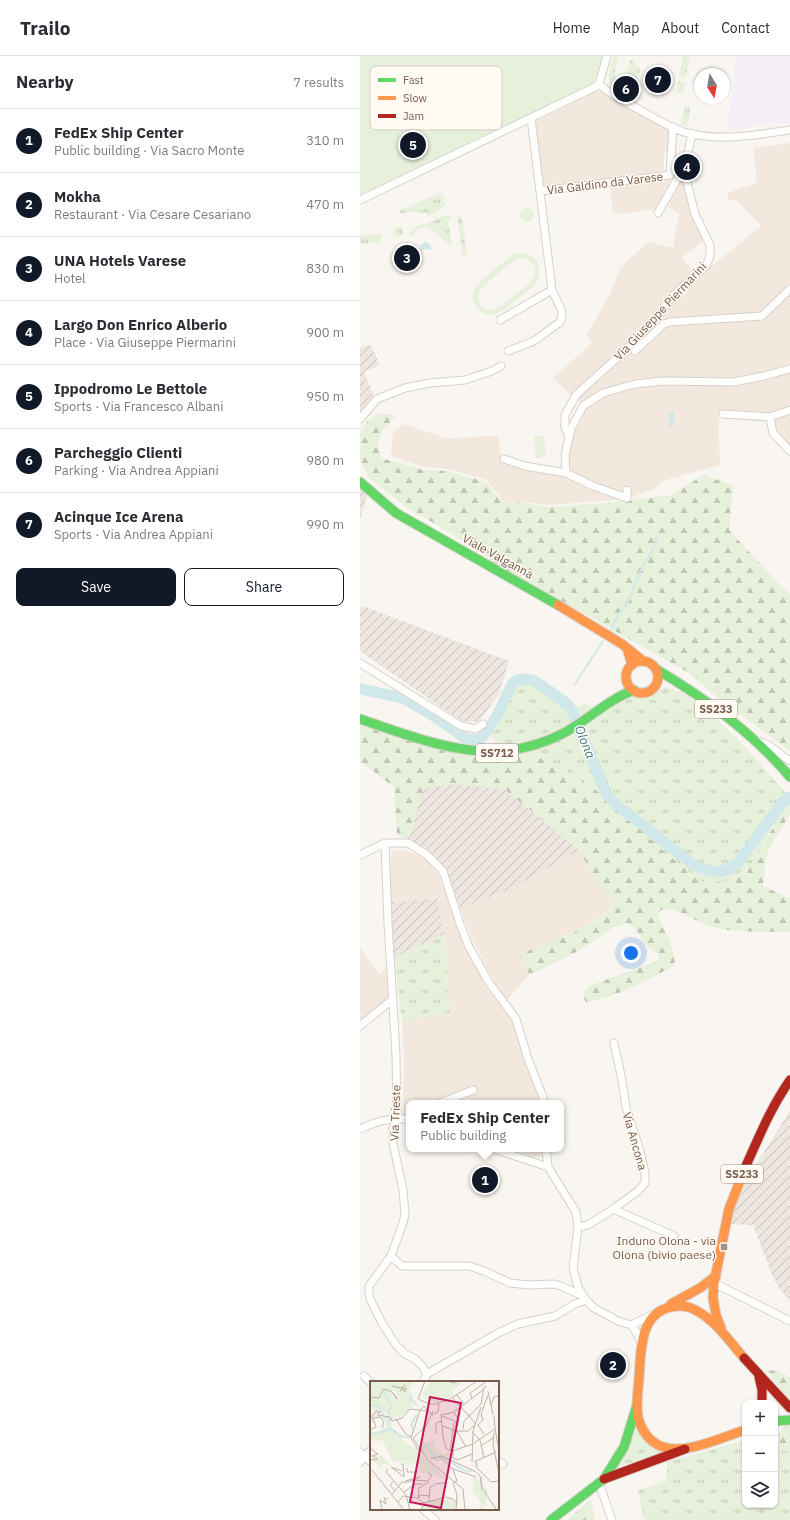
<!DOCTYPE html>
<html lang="en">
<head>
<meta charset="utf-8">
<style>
  body { margin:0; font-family:"IBM Plex Sans",sans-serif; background:#f2f2f3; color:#2b2b33 }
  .controls { position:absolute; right:12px; bottom:12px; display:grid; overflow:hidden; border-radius:8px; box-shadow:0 1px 3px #0004 }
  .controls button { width:36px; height:36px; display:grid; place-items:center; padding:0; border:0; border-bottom:1px solid #e1e1e2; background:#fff; color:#2b2b33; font:20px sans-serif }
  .compass { position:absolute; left:334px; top:12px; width:36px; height:36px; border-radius:50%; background:#fff; box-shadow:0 1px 3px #0004; rotate:169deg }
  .you { position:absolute; left:271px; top:897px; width:14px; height:14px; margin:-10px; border:3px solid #fff; border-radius:50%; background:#1a73e8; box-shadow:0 0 0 6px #1a73e833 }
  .badge { display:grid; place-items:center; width:26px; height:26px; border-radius:50%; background:#111827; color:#fff; font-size:13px; font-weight:700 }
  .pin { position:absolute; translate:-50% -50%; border:2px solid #fff; box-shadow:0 1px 4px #0006 }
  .popup { position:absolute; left:46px; top:1044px; width:158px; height:52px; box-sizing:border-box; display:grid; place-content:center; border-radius:8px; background:#fff; filter:drop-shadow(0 1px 3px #0005); font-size:13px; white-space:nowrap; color:#7c7c81 }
  .popup b { font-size:15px; color:#2b2b33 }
  .popup::after { content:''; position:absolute; left:50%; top:100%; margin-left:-8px; border:8px solid transparent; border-top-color:#fff }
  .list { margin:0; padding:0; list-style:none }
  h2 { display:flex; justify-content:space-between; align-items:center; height:52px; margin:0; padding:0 16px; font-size:17px }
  h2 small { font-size:13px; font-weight:400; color:#7c7c81 }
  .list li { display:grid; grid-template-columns:26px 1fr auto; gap:12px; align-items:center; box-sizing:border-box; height:64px; padding:0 16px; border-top:1px solid #e1e1e2 }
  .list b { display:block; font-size:15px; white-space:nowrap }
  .list p { margin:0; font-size:13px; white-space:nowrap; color:#7c7c81 }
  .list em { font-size:13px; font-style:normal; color:#7c7c81 }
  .actions { display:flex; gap:8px; padding:12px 16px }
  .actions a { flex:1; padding:9px 0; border:1px solid #111827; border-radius:8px; text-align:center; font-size:14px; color:#111827 }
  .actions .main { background:#111827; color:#fff }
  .icon { flex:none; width:22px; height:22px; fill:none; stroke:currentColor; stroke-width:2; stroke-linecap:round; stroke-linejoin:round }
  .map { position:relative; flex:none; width:430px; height:1464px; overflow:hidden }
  header { display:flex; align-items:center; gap:24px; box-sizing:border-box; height:56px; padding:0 20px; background:#fff; border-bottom:1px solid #e1e1e2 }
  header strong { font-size:19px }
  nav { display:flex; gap:22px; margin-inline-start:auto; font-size:14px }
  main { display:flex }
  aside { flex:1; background:#fff }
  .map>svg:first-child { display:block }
</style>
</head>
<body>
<header>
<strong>Trailo</strong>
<nav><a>Home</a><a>Map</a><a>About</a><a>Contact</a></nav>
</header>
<main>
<aside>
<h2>Nearby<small>7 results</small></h2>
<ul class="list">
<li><span class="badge">1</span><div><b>FedEx Ship Center</b><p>Public building · Via Sacro Monte</p></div><em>310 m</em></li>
<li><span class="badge">2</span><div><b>Mokha</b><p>Restaurant · Via Cesare Cesariano</p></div><em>470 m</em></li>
<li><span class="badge">3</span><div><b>UNA Hotels Varese</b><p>Hotel</p></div><em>830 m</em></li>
<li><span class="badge">4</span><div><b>Largo Don Enrico Alberio</b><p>Place · Via Giuseppe Piermarini</p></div><em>900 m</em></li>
<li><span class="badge">5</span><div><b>Ippodromo Le Bettole</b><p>Sports · Via Francesco Albani</p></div><em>950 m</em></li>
<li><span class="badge">6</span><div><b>Parcheggio Clienti</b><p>Parking · Via Andrea Appiani</p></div><em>980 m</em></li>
<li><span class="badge">7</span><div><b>Acinque Ice Arena</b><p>Sports · Via Andrea Appiani</p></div><em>990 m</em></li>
</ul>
<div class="actions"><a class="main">Save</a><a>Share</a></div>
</aside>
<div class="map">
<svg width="430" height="1464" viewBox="0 0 430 1464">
  <defs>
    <pattern id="industrial-furrows" width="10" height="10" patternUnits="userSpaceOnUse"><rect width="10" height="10" fill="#ede5e0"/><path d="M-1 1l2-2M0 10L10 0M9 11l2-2" fill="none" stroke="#c5bdb8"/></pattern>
    <pattern id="grass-tufts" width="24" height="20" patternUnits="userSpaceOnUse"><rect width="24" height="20" fill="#e7f0db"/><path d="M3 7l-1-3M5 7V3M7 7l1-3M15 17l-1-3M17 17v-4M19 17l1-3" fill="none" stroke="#c0c6b4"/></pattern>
    <pattern id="forest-firs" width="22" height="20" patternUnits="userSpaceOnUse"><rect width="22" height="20" fill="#e7f0db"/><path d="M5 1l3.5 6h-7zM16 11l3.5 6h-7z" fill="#c0c6b4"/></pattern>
  </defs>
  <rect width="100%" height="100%" fill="#f9f5f0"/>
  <path fill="#f2e8de" d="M236 35H243L313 73 310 93 304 96V123L312 122 296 153 253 159 249 123 183 132 174 66Z
    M430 87V390L418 376 412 359 358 358 360 409 302 425 294 433 266 443 190 449 142 444 127 424 88 413 64 411 31 400 33 377 43 368 85 382 138 380 142 405 208 418V392L225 352 193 322 232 287 227 278 251 236 261 211 288 186 313 192 319 157 308 151 322 121 343 185 321 202 339 221 401 170 377 145 369 144 367 137 394 128 397 125 394 92Z
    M38 793 53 797 68 804 80 822 99 875 126 931 146 956 157 973 165 1009 179 1038V1047H49V1061L43 1059 44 1002 42 966 90 957 85 883 77 842 30 847 29 813 32 795Z
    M219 794 236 824 254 848 244 858 227 870 206 879 163 908 169 919 146 945 127 913 120 898 115 890 100 852 151 833Z
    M0 892 19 918 26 912 30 943 0 966Z
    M156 1093H183L180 1100 170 1101Z"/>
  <path fill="url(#industrial-furrows)" d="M11 289 20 309 4 316 14 341 0 359V292Z
    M0 433 7 439 0 463Z
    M2 550 149 605 139 638 119 666 101 665 0 595V552Z
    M94 728 144 733 219 794 151 833 100 852 85 813 72 797 49 783 63 733Z
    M77 842 84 878 34 902 30 847Z
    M430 1055V1245L419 1232 411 1216 393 1169 369 1168 374 1150 388 1121Z"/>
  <path fill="#f6eef6" d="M376 0H430V68L406 66 405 68 393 67 392 72 367 75Z"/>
  <path fill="url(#grass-tufts)" d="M254 0H258C252 26 253 27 273 45 248 29 244 30 254 0Z
    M323 0H330L326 21 319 20Z
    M270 4 275 5 274 9 280 11 275 35 271 26H269L267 17Z
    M318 25 325 27 323 38 316 36Z
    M325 49 330 50 328 70 321 69Z
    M81 136 83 140 85 139 83 146 87 149 68 160 66 156C61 158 58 156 53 156 48 156 45 158 40 157L39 155Z
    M86 159 89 160 92 163 88 164 92 191C80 181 63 159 52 181L48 178 57 170 69 167Z
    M97 159 102 162 107 197 103 200Z
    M33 176a5 5 0 1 1 10 0a5 5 0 1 1-10 0Z
    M22 177 20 186 0 188V180Z
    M163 618 186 626 215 650 226 648 244 655 268 639 286 642 305 631 321 636 347 654 386 692 430 742C430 750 421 756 417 763 403 787 393 821 361 826 354 828 347 828 340 825L301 793 245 741 202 712 185 704 137 686 122 672 132 660 147 633Z
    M84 878 90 957 42 966 34 902Z
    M276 1370 303 1396 256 1411Z
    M385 1384V1449H415V1392L430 1396V1464H284L278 1434 307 1425V1406Z"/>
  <path fill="url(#forest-firs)" d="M19 358 36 359 23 374 17 389 21 402 64 414 88 415 126 426 140 444 190 451 246 447 312 439 343 419 373 429 369 474 419 528 430 538V695L352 637 329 617 137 508 84 473 46 451 8 421 0 403V377L8 364Z
    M0 669 100 699 138 702 167 697 185 704 202 712 237 735 259 753 301 793 336 822 345 827H354L372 824 387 814 404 789 419 760 430 746V758L410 790 405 807 403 830 430 843V876C403 875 376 878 349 870 334 865 320 852 303 853L299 856 298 860C303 871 320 901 313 911 293 920 247 946 226 946L223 942 225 935 229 930 292 907 299 903V899L284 887 274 871 266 867 253 872 218 895 169 919 160 898C185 888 239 871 254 849L236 824 219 794 144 733 94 728 63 733 49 783 37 779 34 731 0 705Z
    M407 1314 418 1315 430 1321V1347Z
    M430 1361V1396L415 1394V1378L422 1375 423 1371Z
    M231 1443 235 1464H207Z"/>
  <path fill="#e7f0db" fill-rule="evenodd" d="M0 0H245L236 25 232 29 0 139Z
    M160 159a7 7 0 1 1 14 0a7 7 0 1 1-14 0Z
    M162 197C175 199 186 213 176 226 172 233 145 254 138 257 126 263 112 252 113 239 114 226 139 210 149 202L153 199ZM158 202C169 201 179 210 174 221 171 228 163 232 158 236 147 245 128 267 118 244L119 234 152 206Z
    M184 380 186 401 176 402 174 381Z"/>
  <path fill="#d0e8ea" d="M65 186 70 188 72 194 65 193 61 195 60 190Z
    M309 356H314V370L309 371Z"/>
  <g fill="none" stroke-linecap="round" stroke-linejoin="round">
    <path stroke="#d0e8ea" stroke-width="2" d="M251 573 258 559 267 548 281 514 292 495 297 481
      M215 628 243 585"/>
    <path stroke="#d0e8ea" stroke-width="11" d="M0 633 43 642 72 659 105 682 113 684 120 683 124 679 137 660 152 628 157 624 162 623 172 624 181 629 202 644 209 650 213 657 247 739 253 746 335 810C350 816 364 819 377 808L422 747 430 741"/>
    <defs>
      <path id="street" d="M239 28C251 39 266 47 280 54 294 62 309 71 324 76 359 86 395 79 430 74
        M180 135 310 119 313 71
        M0 144 233 32 239 28 247 0
        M298 157 319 120 324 115
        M140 264 192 234
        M148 295 174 285 200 266C206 255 196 245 192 234L171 62
        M275 295 304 268 310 266 402 260 430 233
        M363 358 410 361 430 354
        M410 361 413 377 430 395
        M0 363 17 343 45 332 70 327 105 324 132 315 141 310
        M209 380 205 372V359L216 339 267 293 301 256 312 240 346 210 350 200V189L335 158 324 115 332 77
        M144 403 165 410 206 417
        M267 434V442L233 430 206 417 205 399 211 373 223 350 243 337 275 328 303 325 374 326 404 320 430 313
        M0 607 101 670 115 673 123 668
        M399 685 410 690 430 705
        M25 787 28 867 36 999 37 1062 33 1072V1087L43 1134 45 1158 43 1167 31 1200 9 1230V1237L10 1243 22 1267 36 1289 45 1298 55 1303 62 1310 67 1318
        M0 799 25 787H48L67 799 83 815 100 868 109 891 128 925 156 963 168 1003 183 1041V1047
        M0 970 33 943
        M80 1047 113 1034
        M0 1073C16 1066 32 1060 49 1064
        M134 1093 188 1111
        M186 1093 188 1111 216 1156 218 1171 213 1212 218 1231 226 1244 234 1252 258 1265 271 1269 275 1274 282 1287
        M253 1153 314 1180
        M218 1171 228 1169 253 1153 278 1135 285 1127V1116L280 1095 266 1051 261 1019 254 987
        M31 1200 42 1210H109L124 1215 150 1227 169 1229 194 1228 201 1230 223 1240
        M354 1227 430 1265
        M271 1269 292 1259
        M4 1320 11 1327
        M63 1326 67 1318 140 1276 158 1268 195 1260 215 1248 226 1244
        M0 1396 11 1406
        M138 1405 143 1408
        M0 1406 11 1394
        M239 1427 252 1464
        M63 1453 75 1464"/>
      <path id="fast" d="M0 426 36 457 198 549
        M296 613C346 643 392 676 430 721
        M0 663C69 686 131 714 202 678 227 665 247 644 274 634
        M415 1365 430 1364
        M191 1464 244 1423 264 1391 276 1352"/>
      <path id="slow" d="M198 549 262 588 283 605
        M267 592 272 609
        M266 621a16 16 0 1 1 32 0a16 16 0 1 1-32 0Z
        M311 1248 340 1232 356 1220
        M361 1272 356 1259 353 1242 354 1227 369 1153 385 1112
        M384 1302C370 1286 356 1265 337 1255 329 1250 320 1249 311 1251 279 1257 281 1297 279 1322 278 1336 275 1351 279 1365 283 1376 291 1387 303 1391 325 1399 363 1381 385 1374"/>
      <path id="jam" d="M385 1112C399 1081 411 1051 430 1024
        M384 1302 430 1352
        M399 1321 402 1334V1347
        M244 1423 325 1393"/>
    </defs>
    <use href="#street" stroke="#d7d1cb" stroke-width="9"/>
    <use href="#fast" stroke="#d9d2cb" stroke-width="11"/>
    <use href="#slow" stroke="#d9d2cb" stroke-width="11"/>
    <use href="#jam" stroke="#d9d2cb" stroke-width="11"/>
    <use href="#street" stroke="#fefefd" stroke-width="7"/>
    <use href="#fast" stroke="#63d668" stroke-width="9"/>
    <use href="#slow" stroke="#ff974d" stroke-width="9"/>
    <use href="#jam" stroke="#b3261e" stroke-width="9"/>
  </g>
  <rect fill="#a69286" stroke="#fffaf3" stroke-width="1.5" x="360" y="1187" width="8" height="8" rx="2"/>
  <g text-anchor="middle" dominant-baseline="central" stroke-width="3" stroke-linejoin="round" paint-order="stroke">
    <g fill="#fffaf3" stroke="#a28b7f" stroke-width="1">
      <rect x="335" y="644" width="42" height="18" rx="3"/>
      <rect x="116" y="688" width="42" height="18" rx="3"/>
      <rect x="361" y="1109" width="42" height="18" rx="3"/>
    </g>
    <g font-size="11" font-weight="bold" fill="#7a5c4d">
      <text x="356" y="653">SS233</text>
      <text x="137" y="697">SS712</text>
      <text x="382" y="1118">SS233</text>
    </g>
    <g font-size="12" fill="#7a5c4d" stroke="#fffaf3">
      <text transform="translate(245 127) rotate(-7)">Via Galdino da Varese</text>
      <text transform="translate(300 255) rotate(-47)">Via Giuseppe Piermarini</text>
      <text transform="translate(138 500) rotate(29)">Viale Valganna</text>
      <text transform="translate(35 1057) rotate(-88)">Via Trieste</text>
      <text transform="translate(275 1085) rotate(74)">Via Ancona</text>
    </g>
    <g font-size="12" fill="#7a5c4d" stroke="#fffaf3" text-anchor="end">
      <text x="356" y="1184">Induno Olona - via<tspan x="356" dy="14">Olona (bivio paese)</tspan></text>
    </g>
    <g font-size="13" font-style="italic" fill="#437c86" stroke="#fffaf3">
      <text transform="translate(225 686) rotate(68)">Olona</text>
    </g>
  </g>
  <g transform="translate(10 1325)">
    <rect width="129" height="129" fill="#f9f5f0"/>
    <path d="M61 0H75L73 6 67 10V13L73 15 68 22 53 17 56 14 53 15V12ZM54 63H58L71 76 69 80 59 77 50 68Z" fill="#e7f0db"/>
    <path d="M0 0 19 10 28 20 30 16 23 8 45 0 39 8 43 25 33 34 21 39 17 31 13 32 11 28 2 30ZM75 0 89 1 90 4 80 11 84 14 74 19 67 10 73 6ZM5 31 15 37H19L20 48 26 49 35 62 47 68 77 99 63 92H52L45 81 36 85 34 80H22L13 60 0 58V50L7 52 16 46V40L11 37 4 38 5 42H0V34L2 35ZM68 56 62 58 64 61 72 59 64 63 66 67 74 74 79 71 82 78 69 75 58 63 50 68 53 62 45 59 61 62V57ZM8 73 12 75 21 84 13 83 11 86 2 79H10ZM103 96 109 99 116 113 117 125H114L113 129H109L111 123 107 114 103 113Z" fill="#e7f0db"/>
    <path d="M0 0H45L38 6 25 7 22 10 13 8 11 16 0 15ZM80 117 86 122 85 129H51L55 122Z" fill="#e7f0db"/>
    <path fill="none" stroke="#d0e8ea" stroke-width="2" d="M13 10 21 24 18 34M42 13 40 17 47 24M0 24 9 25 14 36 20 37V47L31 55 40 57M43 48 41 44 47 33M0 54 21 48M51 68 57 64 67 80 72 76 97 91 102 90M111 95 112 105 117 112"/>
    <path fill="none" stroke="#c2b3aa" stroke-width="1" d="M55 0 48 18 59 23H69L68 31 62 34M77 0 84 2 89 0M22 5 31 7 35 4 30 10 35 7 34 11 37 7M20 10 23 12 27 17V18L23 12M118 10 123 34M86 13 94 23M0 16 9 17 13 8 20 10M82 16 105 42M102 17 100 12 116 1M67 22 79 19 107 0M121 24 124 16 129 15M50 29 54 25 62 34M63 30 56 45 43 57 58 79 93 108 95 129M71 33 73 56 76 67 80 70M72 34 84 31 113 9M72 35 85 40M124 35 125 48M4 37 10 36 14 41 12 47M26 38 35 52 41 56M31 38 40 28 57 30M73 45 85 50H98L105 44M93 48 94 40 111 23 114 6H117M125 48 129 69M0 49 6 46 2 35 7 29 8 32 10 30 8 34 20 36 22 40 32 37M87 50 96 66M103 52 110 59 114 77M124 52 123 63 129 93M66 53V42L72 40M114 53 108 44 113 39 111 33 118 14M104 62 125 48M111 65 123 57M0 67 8 73 2 75 8 78 0 79M49 70 41 57 50 29M80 70 84 43 88 38 84 31M82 70 103 63M83 70V77L87 79 102 73M71 77 83 88M60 78 72 75 106 91 110 95 112 109M102 81 103 50 111 26M104 81 126 71M106 81 107 87 121 101 129 100M31 83H33L34 96 21 86 32 90M37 87V91H44L46 96M18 88 16 91 36 114 40 129M2 89 34 129M24 100 20 104 25 110M35 100 50 96M33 102 44 99 58 100 62 94 58 92M65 103 74 102 78 98M114 110 126 128M34 111 45 103H53M22 113 33 100M48 117 49 107 59 101M49 117 50 114 60 115M28 121 33 115 47 117 54 122M59 121 60 106 64 104M86 128 87 114 83 102 87 100 83 88 106 96M12 129 10 119 16 123 14 117 18 118M51 129 54 122 76 116 83 118 87 123"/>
    <path fill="#c2185b" fill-opacity="0.15" stroke="#c2185b" stroke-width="2" d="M60 16 91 22 71 127 40 121Z"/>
    <rect width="129" height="129" fill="none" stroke="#7a5c4d" stroke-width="2"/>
  </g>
  <rect x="10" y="10" width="132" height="64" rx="6" fill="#fffaf3" stroke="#d7cbc1" stroke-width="1"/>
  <rect x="18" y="22" width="18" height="4" fill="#63d668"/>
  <rect x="18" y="40" width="18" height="4" fill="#ff974d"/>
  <rect x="18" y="58" width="18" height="4" fill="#b3261e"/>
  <g font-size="11" fill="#7a5c4d">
    <text x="43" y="28">Fast</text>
    <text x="43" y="46">Slow</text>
    <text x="43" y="64">Jam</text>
  </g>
</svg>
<div class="controls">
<button>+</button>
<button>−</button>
<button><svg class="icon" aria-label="layers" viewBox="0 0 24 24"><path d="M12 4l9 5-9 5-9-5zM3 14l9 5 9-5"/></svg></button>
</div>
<svg class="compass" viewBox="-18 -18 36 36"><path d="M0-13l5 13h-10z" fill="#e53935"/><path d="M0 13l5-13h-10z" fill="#7c7c81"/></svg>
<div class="you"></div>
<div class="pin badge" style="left:125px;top:1124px">1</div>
<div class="popup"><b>FedEx Ship Center</b>Public building</div>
<div class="pin badge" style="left:253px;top:1309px">2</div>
<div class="pin badge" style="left:47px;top:202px">3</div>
<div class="pin badge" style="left:327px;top:111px">4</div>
<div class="pin badge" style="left:53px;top:89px">5</div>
<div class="pin badge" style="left:266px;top:33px">6</div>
<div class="pin badge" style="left:298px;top:24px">7</div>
</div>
</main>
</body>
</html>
